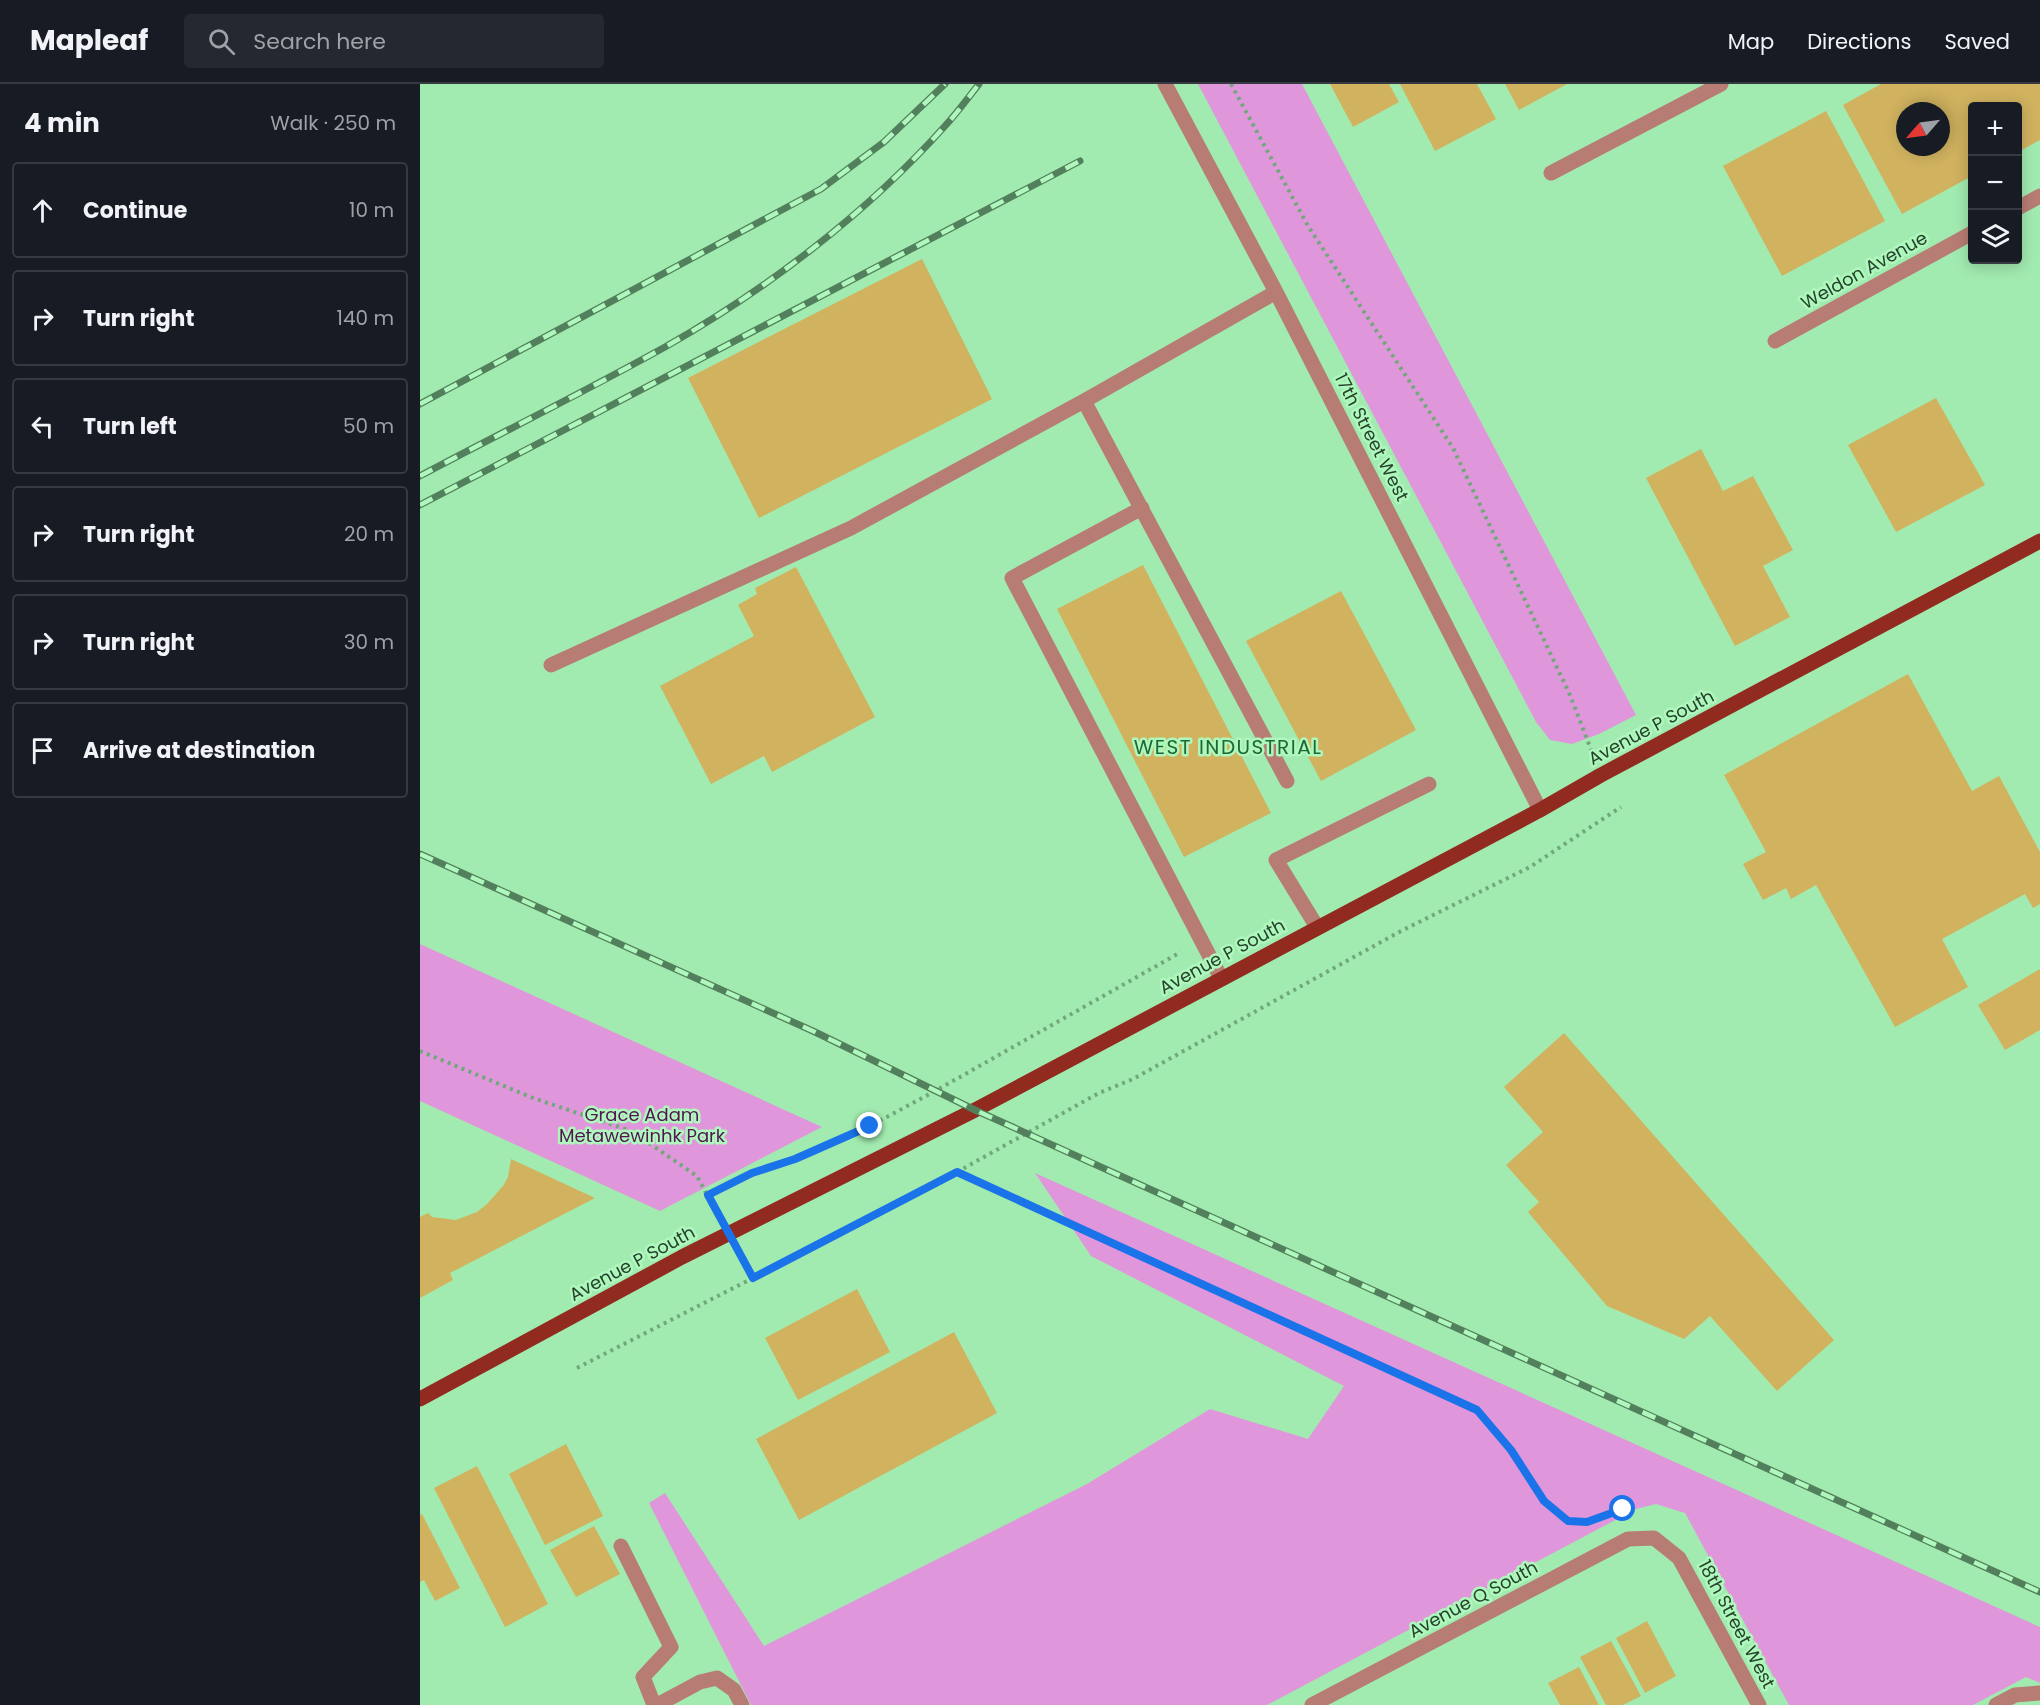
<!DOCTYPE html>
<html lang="en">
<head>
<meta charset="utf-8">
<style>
  body { margin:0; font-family:Poppins,sans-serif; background:#242831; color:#f1f3f6 }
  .controls { position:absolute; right:18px; top:18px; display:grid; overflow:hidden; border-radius:6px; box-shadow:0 3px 15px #0003 }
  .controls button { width:54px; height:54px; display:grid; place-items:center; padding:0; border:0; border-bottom:2px solid #363941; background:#171b24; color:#f1f3f6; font:30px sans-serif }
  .compass { position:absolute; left:1476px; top:18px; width:54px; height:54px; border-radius:50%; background:#171b24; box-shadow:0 3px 15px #0003; rotate:242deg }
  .stop { position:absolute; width:18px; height:18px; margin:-14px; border:4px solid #1a73e8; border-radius:50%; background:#fff }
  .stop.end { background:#1a73e8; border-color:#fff; box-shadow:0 2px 6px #0008 }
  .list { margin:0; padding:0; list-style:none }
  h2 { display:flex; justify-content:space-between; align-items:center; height:78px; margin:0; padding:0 24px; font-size:26px }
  h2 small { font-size:20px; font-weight:400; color:#9ea1a6 }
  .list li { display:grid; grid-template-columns:39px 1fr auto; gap:18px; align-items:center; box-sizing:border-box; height:96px; margin:0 12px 12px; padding:0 12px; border:2px solid #363941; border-radius:6px }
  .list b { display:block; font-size:22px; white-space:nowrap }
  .list em { font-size:20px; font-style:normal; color:#9ea1a6 }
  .icon { flex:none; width:33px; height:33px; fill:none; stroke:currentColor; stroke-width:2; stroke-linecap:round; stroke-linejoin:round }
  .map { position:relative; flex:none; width:1620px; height:1621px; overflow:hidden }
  header { display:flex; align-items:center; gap:36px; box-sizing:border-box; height:84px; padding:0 30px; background:#171b24; border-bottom:2px solid #363941 }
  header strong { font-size:28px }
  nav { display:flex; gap:33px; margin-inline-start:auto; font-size:21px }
  .search { width:420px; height:54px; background:#242831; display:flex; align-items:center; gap:15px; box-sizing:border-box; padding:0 21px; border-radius:6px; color:#9ea1a6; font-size:22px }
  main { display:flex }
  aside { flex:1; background:#171b24 }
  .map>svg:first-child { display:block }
</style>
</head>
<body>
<header>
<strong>Mapleaf</strong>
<div class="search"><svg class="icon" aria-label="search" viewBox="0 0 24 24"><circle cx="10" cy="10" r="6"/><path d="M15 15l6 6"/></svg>Search here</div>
<nav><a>Map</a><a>Directions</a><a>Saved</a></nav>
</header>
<main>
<aside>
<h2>4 min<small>Walk · 250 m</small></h2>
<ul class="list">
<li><svg class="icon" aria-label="ahead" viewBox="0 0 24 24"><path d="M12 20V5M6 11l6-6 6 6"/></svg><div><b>Continue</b></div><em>10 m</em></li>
<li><svg class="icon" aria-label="right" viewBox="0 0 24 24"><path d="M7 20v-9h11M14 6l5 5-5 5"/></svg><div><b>Turn right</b></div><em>140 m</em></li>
<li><svg class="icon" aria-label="left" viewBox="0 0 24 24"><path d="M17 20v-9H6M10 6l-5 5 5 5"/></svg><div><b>Turn left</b></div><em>50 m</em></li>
<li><svg class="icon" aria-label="right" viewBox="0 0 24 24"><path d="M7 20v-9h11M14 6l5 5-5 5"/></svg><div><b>Turn right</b></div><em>20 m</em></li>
<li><svg class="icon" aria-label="right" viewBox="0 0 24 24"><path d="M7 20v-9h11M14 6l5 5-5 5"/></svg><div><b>Turn right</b></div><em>30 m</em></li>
<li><svg class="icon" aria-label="arrive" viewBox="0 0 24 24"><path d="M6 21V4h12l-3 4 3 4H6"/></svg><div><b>Arrive at destination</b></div></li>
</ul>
</aside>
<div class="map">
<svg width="1620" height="1621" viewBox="0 0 1620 1621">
  <rect width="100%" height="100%" fill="#a2ebb0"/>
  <path fill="#e096da" d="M778 0H882L1216 631 1179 650 1152 660 1130 656 1116 638Z
    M0 860 402 1043 240 1127 0 1017Z
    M615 1089 1620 1543V1599L1606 1593 1553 1621H1369L1265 1429 1236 1420 1216 1425 847 1621H331L229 1419 245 1409 344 1562 667 1400 790 1325 888 1355 924 1302 671 1172Z"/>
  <path fill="#d0b25f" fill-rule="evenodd" d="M910 0H969L979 18 933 43Z
    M980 0H1057L1076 35 1015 67Z
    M1085 0H1147L1099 26Z
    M1461 0H1620V56L1598 68V22H1552V92L1482 130 1423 21ZM1485 27H1521V63H1485Z
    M1406 27 1465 137 1362 192 1303 82Z
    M502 175 572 315 339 434 268 294Z
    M1516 314 1565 401 1476 448 1428 361Z
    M1281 365 1303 407 1333 392 1373 466 1343 482 1370 533 1315 562 1226 394Z
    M723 481 851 729 764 773 637 525Z
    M376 483 455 633 352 688 344 672 291 700 240 602 334 552 318 521 337 510 335 504Z
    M921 507 996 646 901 697 826 557Z
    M1488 590 1552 707 1579 692 1620 768V820L1613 824 1605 810 1522 855 1548 903 1475 943 1396 801 1371 815 1366 804 1343 816 1323 780 1346 768 1304 691Z
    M1620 885V946L1585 966 1558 921Z
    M1144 949 1414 1256 1357 1307 1290 1232 1264 1255 1187 1222 1108 1128 1119 1118 1086 1081 1123 1048 1084 1003Z
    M91 1075 175 1114 30 1189 33 1196 0 1214V1133L8 1129 12 1133 36 1136 57 1128 67 1120 83 1102 88 1093Z
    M437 1205 470 1268 378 1316 345 1254Z
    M534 1248 577 1329 379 1436 336 1355Z
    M146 1360 183 1432 125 1461 89 1390Z
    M57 1382 128 1520 85 1543 14 1404Z
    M2 1430 40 1504 15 1517 4 1496 0 1498V1431Z
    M174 1442 200 1490 156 1513 130 1466Z
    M1227 1537 1256 1592 1225 1609 1196 1554Z
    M1191 1557 1221 1612 1203 1621H1186L1160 1573Z
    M1159 1583 1179 1621H1140L1128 1599Z"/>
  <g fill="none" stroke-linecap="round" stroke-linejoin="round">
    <path stroke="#71a87b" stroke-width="4" stroke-dasharray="3 4.5" stroke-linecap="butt" d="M811 0 888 142 1033 364 1150 611 1172 668
      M0 967 113 1014 211 1047 277 1092 296 1128
      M537 1088 679 1009 713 995 981 847 1110 783 1201 723
      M288 1111 332 1089 375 1075 450 1042 517 1006 761 868
      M320 1171 333 1194 537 1088 1057 1326 1091 1366 1124 1417 1148 1437 1167 1438 1203 1425 1206 1430
      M157 1284 333 1194"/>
    <path stroke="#b77d74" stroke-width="15" d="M745 0 856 208 1120 726
      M1131 89 1301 0
      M1598 124 1620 112
      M1355 257 1552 149
      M664 317 867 697
      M722 424 592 494 801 894
      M131 581 431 444 664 317 856 208
      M897 843 856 776 1009 700
      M201 1462 251 1563 223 1593 234 1621
      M237 1621 280 1598 297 1594 314 1606 322 1621
      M892 1621 1208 1455 1234 1454 1259 1474 1339 1621
      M1576 1621 1595 1611 1620 1609"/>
    <path stroke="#912a1f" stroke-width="15" d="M0 1315 262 1173 555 1026 1120 726 1181 691 1620 457"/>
    <defs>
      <path id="rail" d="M0 320 401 105 464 58 525 0
        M0 392C81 349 164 308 245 263 346 206 447 129 525 42 537 29 548 14 559 0
        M0 421 660 77
        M0 770 395 948 555 1026 1620 1508"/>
    </defs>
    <use href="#rail" stroke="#53805c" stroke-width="7"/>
    <use href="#rail" stroke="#aff8bd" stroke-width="4.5" stroke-dasharray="14" stroke-linecap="butt"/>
  </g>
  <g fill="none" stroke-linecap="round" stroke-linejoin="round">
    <path stroke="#1a73e8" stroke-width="8" d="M450 1042 375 1075 332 1089 288 1111 333 1194 537 1088 1057 1326 1091 1366 1124 1417 1148 1437 1167 1438 1203 1425"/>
  </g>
  <g text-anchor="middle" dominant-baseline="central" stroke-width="5" stroke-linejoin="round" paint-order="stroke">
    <g font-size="18" fill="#25422b" stroke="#aff8bd">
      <text transform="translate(1444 186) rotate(-29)">Weldon Avenue</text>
      <text transform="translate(952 353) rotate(63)">17th Street West</text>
      <text transform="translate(1231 643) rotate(-28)">Avenue P South</text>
      <text transform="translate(802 872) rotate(-28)">Avenue P South</text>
      <text transform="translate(212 1179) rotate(-28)">Avenue P South</text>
      <text transform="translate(1053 1515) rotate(-28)">Avenue Q South</text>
      <text transform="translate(1317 1540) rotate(62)">18th Street West</text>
    </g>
    <g font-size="18" fill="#521650" stroke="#aff8bd">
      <text x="222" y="1030">Grace Adam<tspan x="222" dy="21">Metawewinhk Park</tspan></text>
    </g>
    <g font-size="20" letter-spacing="1.5" fill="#1f6835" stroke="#aff8bd">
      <text x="808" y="663">WEST INDUSTRIAL</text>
    </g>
  </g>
</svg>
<div class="controls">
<button>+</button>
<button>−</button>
<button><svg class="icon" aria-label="layers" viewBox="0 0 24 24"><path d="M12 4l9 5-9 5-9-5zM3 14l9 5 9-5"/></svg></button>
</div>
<svg class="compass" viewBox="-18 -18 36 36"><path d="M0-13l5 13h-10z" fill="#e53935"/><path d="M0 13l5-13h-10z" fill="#9ea1a6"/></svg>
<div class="stop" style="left:1203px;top:1425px"></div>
<div class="stop end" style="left:450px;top:1042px"></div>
</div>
</main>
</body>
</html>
